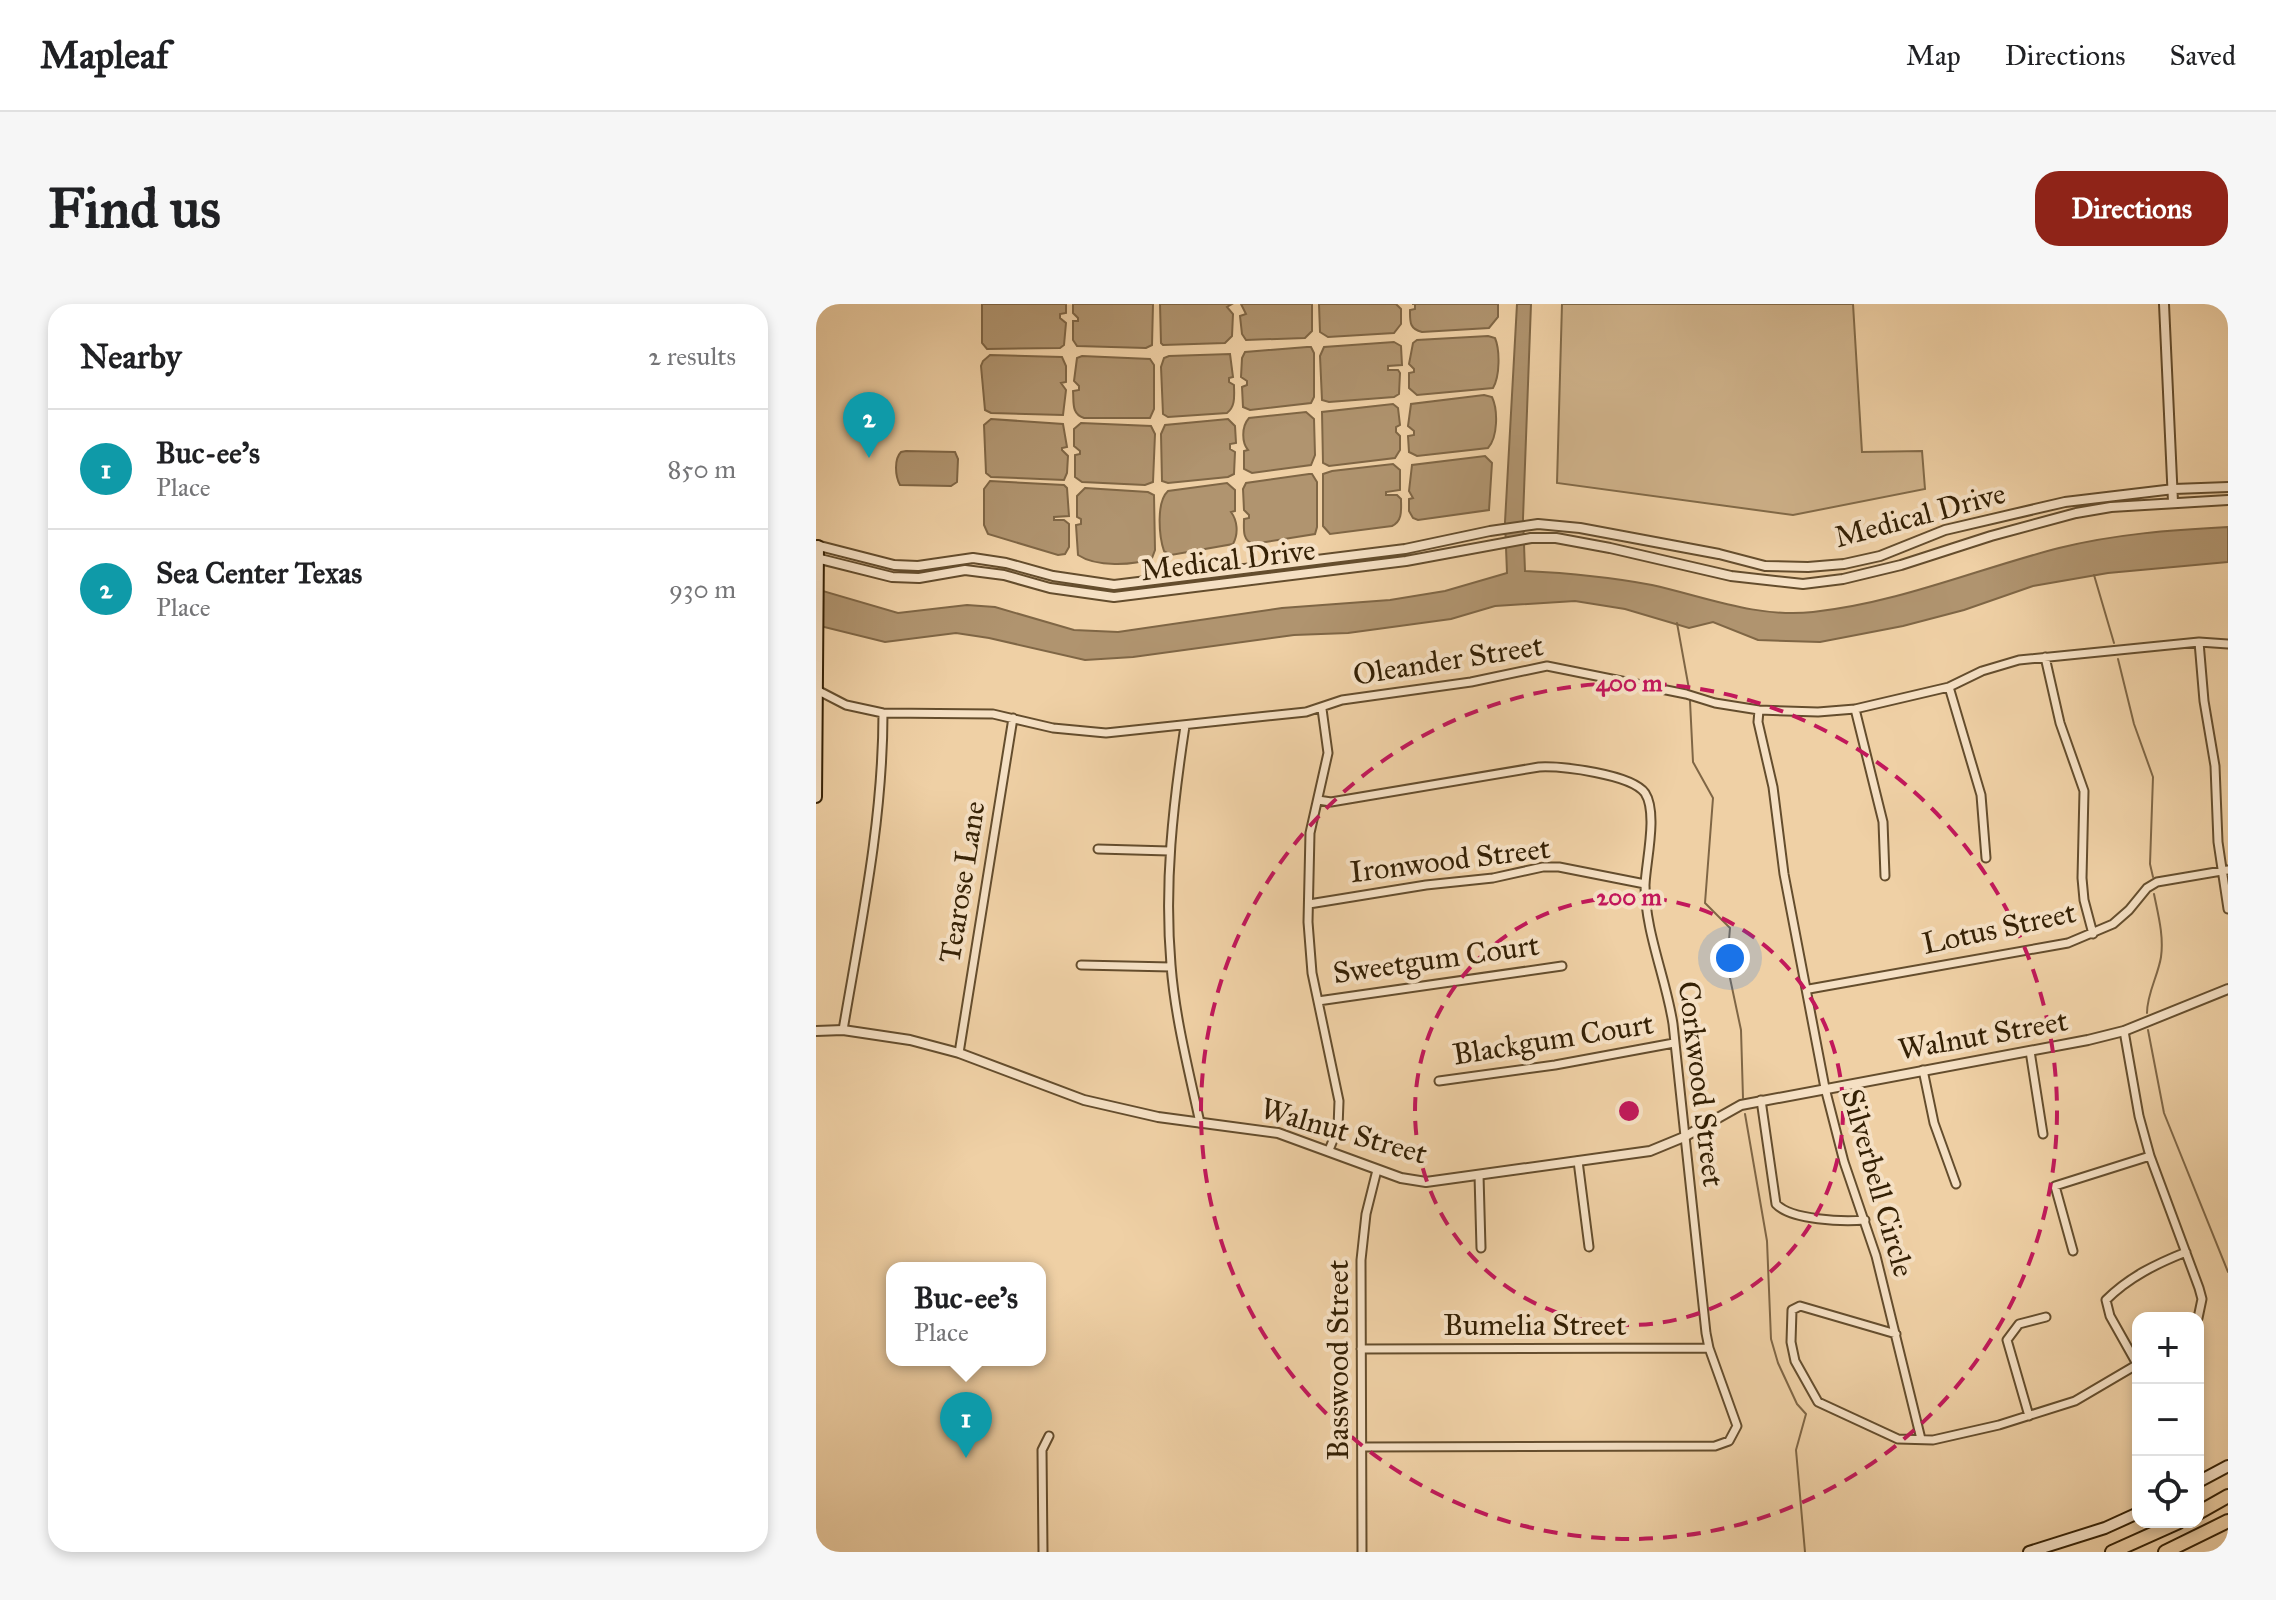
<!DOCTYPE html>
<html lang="en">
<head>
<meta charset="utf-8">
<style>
  body { margin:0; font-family:"IM FELL Great Primer",serif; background:#f6f6f6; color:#202124 }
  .controls { position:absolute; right:24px; bottom:24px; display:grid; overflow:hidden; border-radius:16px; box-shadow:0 4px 12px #0003 }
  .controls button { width:72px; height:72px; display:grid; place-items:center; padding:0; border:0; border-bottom:2px solid #e0e0e0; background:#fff; color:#202124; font:40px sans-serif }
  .you { position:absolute; left:914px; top:654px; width:28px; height:28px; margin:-20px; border:6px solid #fff; border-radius:50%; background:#1a73e8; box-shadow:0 0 0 12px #1a73e833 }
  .badge { display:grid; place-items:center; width:52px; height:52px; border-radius:50%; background:#8f2418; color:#fff; font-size:26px; font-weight:700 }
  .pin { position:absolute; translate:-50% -66px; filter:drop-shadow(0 2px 4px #0008) }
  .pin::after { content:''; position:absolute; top:42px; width:28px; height:24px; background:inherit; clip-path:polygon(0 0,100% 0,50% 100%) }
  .popup { position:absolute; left:70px; top:958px; width:160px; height:104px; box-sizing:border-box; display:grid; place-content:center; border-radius:16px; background:#fff; filter:drop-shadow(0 2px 6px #0005); font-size:26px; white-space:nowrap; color:#757577 }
  .popup b { font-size:30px; color:#202124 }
  .popup::after { content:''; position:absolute; left:50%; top:100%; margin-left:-16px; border:16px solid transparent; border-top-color:#fff }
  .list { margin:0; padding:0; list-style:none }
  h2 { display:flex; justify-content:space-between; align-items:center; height:104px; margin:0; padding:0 32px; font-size:34px }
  h2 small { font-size:26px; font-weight:400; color:#757577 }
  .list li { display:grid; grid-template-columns:52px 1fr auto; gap:24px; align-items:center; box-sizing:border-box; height:120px; padding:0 32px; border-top:2px solid #e0e0e0 }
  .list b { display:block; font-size:30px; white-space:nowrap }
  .list p { margin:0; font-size:26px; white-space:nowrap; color:#757577 }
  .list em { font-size:26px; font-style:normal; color:#757577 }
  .icon { flex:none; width:44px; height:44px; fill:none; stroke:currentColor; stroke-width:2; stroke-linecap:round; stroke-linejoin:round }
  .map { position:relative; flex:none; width:1412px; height:1248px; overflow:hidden; border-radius:24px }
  header { display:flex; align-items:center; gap:48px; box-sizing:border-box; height:112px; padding:0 40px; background:#fff; border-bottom:2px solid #e0e0e0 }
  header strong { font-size:38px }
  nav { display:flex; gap:44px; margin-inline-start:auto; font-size:28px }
  .intro { display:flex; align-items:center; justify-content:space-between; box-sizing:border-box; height:192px; padding:0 48px }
  h1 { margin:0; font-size:56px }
  .button { padding:20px 36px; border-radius:24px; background:#8f2418; color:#fff; font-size:28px; font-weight:700 }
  main { display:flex; gap:48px; padding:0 48px }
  aside { flex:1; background:#fff; border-radius:24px; box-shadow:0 4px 12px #0003 }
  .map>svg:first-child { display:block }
</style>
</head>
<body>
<header>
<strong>Mapleaf</strong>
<nav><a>Map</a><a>Directions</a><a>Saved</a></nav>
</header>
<div class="intro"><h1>Find us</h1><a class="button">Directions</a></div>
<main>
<aside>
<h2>Nearby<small>2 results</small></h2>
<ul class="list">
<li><span class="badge" style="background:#0f9aa8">1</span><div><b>Buc-ee's</b><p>Place</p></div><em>850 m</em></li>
<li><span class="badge" style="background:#0f9aa8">2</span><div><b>Sea Center Texas</b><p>Place</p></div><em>930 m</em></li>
</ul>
</aside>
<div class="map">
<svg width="1412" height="1248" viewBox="0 0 1412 1248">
  <rect width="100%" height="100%" fill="#efd0a5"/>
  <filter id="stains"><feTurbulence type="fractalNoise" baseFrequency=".0025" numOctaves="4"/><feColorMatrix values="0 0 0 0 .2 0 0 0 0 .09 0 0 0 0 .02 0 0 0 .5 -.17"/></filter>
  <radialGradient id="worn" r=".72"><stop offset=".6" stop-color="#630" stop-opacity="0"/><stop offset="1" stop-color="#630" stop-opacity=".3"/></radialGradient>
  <path fill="#cfb28a" stroke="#826a48" stroke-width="2" d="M746 0H1037L1046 148 1106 147 1109 185 977 211 741 179Z"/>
  <path fill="#b0946f" stroke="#7f6645" stroke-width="2" d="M166 0H250V9L244 10V14L250 19 248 41 244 44 171 45 166 39Z
    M257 0H337L336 41 330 44 261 42 257 36V17H262V14L257 9Z
    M344 0H416L411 3 417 10 416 32 409 39 347 41 345 39Z
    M425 0H496V27L489 34 430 36 426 30 424 12 430 10Z
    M503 0H580L585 5V20L578 29 512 33 504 28Z
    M596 0H682V13L673 24 606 28C593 25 594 17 594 6L599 5V0Z
    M701 0H715L707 214 709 267C752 269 794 273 836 281 890 293 940 314 997 308 1082 299 1161 265 1243 244 1299 230 1355 226 1412 223V258L1292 269 1217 282 1148 306 1087 322 1004 338 942 336 897 318 873 324 809 305 759 297 679 302 635 315 532 329 478 331 317 353 269 356 173 334 140 329 69 338 0 321V285L82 309 151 301 179 303 258 326 302 328 466 304 574 296 629 287 691 269 689 218Z
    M672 32 679 34C684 46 684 72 677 84L601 91 593 84V69L598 68V65L593 60 597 39 601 36Z
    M578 38 585 42 586 61 572 62V66H582L584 69 583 90 578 93 513 98 506 96 504 52 508 43Z
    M491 43H495L498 49V93L495 99 434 106 427 103 426 83 431 81V77L425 73 426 54 429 48Z
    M414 50 417 73 413 74V78L418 81C418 91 420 102 411 109L352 113 347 110 345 63 348 54 353 52Z
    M174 51 246 53 250 62V78L245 79 250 86 247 111 175 109 169 106 165 62 167 57Z
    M266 52 334 55 338 61V105L334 114H268C255 110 258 98 257 87L263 86V82L258 77 261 54Z
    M668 91 676 93C682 106 682 133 672 144L601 152 593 148 592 132 598 131V127L592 122 595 100Z
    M577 100 582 104 584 121 580 123V128L584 132V146L579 154 513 162 507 159 506 108Z
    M490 108 498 115 499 151 495 161 436 169 428 165V147L432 146C426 139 425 123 433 114Z
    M175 115 247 120 251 143 246 144V146L252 152 251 169 248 176 175 173 170 169 168 121Z
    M412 115 419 122 420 139 414 140V145L419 148 418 170 412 173 352 179 346 177 345 130 349 121Z
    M265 119 335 122 339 130 337 178 329 181 266 178 259 173V151L264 150V147L258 142V125Z
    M90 147 139 148 142 155 141 178 135 182 84 181C79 172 78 155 85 148Z
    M669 152 676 159 673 206 602 216 597 214 593 207V195L597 194 593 187 596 161Z
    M577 160 584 166V186L570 188V191H581L585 195C585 205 587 217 576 222L514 230 507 222V170L516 167Z
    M493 170H496L501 178V223L499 230 437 240C426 236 428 225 428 215L433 214V211L428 206 427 185 430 179Z
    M174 177 248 181 251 184 253 212 238 213V216H248L253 220V243L249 250 242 251 172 230 168 221V185Z
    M411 179 419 186V207L415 208C421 216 423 229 417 240L355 251 348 247C343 232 340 198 352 187Z
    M269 184 332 188 338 191 339 246 336 254C317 262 280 263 262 251L260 221 265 220V215L261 213V192Z"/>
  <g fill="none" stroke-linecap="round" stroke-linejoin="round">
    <path stroke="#7f6645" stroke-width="2" d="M1278 271 1298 339
      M861 319 873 385
      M1302 355 1318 420 1337 473 1334 560 1337 573
      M874 397 877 458 897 494 889 599 914 624 911 660 925 726 927 794
      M1331 709C1331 689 1342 672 1345 653 1348 632 1342 610 1338 590
      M1332 726 1348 809 1412 968
      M929 810 951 937 955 1035 962 1059 981 1100 990 1110 980 1146 989 1248"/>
    <defs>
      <path id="minor" d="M1383 338 1388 397 1399 462 1402 538 1412 605
        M1229 353 1244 419 1268 487 1266 574 1268 596 1277 630
        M1133 383 1165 491 1170 554
        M1 386 30 401 67 409 177 410 237 424 290 429 490 408 526 396 655 378 731 362 870 390 899 399 943 406 1002 408 1039 405 1133 383 1166 367 1203 356 1383 338 1412 340
        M506 405 512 449 494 529 492 618 496 669 523 797 522 824 513 846
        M1039 405 1067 518 1069 572
        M943 406 942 418 957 483 968 570 1009 784 1028 858 1060 952 1105 1135
        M369 422C357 501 348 580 355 661 359 714 373 767 384 819
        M502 496 515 498 723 463C746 462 815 470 829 489 842 509 830 557 829 581 829 628 850 674 857 720L890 1029 893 1044 921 1122 913 1137 899 1142 547 1143
        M282 545 353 547
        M493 600 610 581 677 574 727 563H743L829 580
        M265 661 355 663
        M993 685 1252 639 1297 620 1313 606 1331 584 1341 578 1412 566
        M502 697 746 662
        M27 726C45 620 67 516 67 409
        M1308 727 1323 812 1334 852 1383 984 1386 995 1382 1014
        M1214 747 1227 830
        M143 749 197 414
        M1107 766 1118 819 1140 880
        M623 777 739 761 858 739
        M945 796 960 900C975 916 1027 918 1049 916
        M762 857 773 943
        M663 871 665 944
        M1257 947 1239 882 1334 852
        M1080 1030 984 1002 976 1006 975 1038 979 1057 1002 1098 1082 1135 1117 1136 1183 1121 1259 1097 1322 1060
        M545 1045 893 1044
        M1321 1060 1294 1012 1290 996C1313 973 1340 960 1370 948
        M1213 1112 1191 1036 1203 1020 1230 1013
        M227 1248 226 1146 233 1132
        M546 1248 545 956 550 910 561 866"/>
      <path id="tertiary" d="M1348 0 1357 198
        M0 241 78 261 102 262 157 254 190 259 237 272 298 281 589 245 674 227 722 220 764 224 903 250 949 262 992 263 1028 260 1064 252 1129 226 1249 198 1358 185 1412 183
        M0 254 76 273 103 274 149 266 188 271 234 284 298 293 590 257 715 234H740L794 244 915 272 987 280 1027 275 1085 261 1175 232 1260 209 1295 203 1412 196
        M0 727 27 726 94 736 143 749 268 796 342 813 462 829 585 874 610 878 834 847 868 833 925 801 1272 736 1308 727 1412 685"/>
      <path id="secondary" d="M0 493 2 242
        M1382 1178 1412 1162
        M1213 1248 1289 1224 1322 1209"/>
      <path id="motorway" d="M1382 1209 1412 1192
        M1296 1248 1363 1218
        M1349 1248 1412 1217"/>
    </defs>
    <use href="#minor" stroke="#644d2d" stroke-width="11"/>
    <use href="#tertiary" stroke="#644d2d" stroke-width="12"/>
    <use href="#secondary" stroke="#352105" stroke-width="14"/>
    <use href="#motorway" stroke="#352105" stroke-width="16"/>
    <use href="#minor" stroke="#f5e0c4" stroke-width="7"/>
    <use href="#tertiary" stroke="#f5e0c4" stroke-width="8"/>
    <use href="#secondary" stroke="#f5e0c4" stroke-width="10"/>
    <use href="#motorway" stroke="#efd0a5" stroke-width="12"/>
  </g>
  <g fill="none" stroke="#c2185b" stroke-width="4" stroke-dasharray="14 10">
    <circle cx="813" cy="807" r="214"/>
    <circle cx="813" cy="807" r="428"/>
  </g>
  <g text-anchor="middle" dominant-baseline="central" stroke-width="8" stroke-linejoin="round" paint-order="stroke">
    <g font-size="30" fill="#352105" stroke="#f5e0c4">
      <text transform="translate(1104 211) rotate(-15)">Medical Drive</text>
      <text transform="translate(412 256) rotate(-7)">Medical Drive</text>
      <text transform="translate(632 356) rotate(-9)">Oleander Street</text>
      <text transform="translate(634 556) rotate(-7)">Ironwood Street</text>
      <text transform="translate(146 578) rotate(-81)">Tearose Lane</text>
      <text transform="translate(1183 624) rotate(-12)">Lotus Street</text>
      <text transform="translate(620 655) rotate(-8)">Sweetgum Court</text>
      <text transform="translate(1167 731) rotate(-10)">Walnut Street</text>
      <text transform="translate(737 735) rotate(-9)">Blackgum Court</text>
      <text transform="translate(885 780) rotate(83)">Corkwood Street</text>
      <text transform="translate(528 827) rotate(16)">Walnut Street</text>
      <text transform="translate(1062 879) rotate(74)">Silverbell Circle</text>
      <text x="719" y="1021">Bumelia Street</text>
      <text transform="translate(522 1056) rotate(-90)">Basswood Street</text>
    </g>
  </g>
  <circle cx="813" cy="807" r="12" fill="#c2185b" stroke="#f5e0c4" stroke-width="4"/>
  <g font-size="24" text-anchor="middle" font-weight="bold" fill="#c2185b" stroke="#f5e0c4" stroke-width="8" stroke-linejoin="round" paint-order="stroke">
    <text x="813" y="387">400 m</text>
    <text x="813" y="601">200 m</text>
  </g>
  <rect width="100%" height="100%" filter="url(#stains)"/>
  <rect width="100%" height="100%" fill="url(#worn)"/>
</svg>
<div class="controls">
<button>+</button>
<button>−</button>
<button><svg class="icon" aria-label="locate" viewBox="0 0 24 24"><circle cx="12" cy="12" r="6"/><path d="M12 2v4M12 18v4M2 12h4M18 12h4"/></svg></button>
</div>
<div class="you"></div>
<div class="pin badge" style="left:150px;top:1154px;background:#0f9aa8">1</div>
<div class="popup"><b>Buc-ee's</b>Place</div>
<div class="pin badge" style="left:53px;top:154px;background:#0f9aa8">2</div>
</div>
</main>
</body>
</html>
